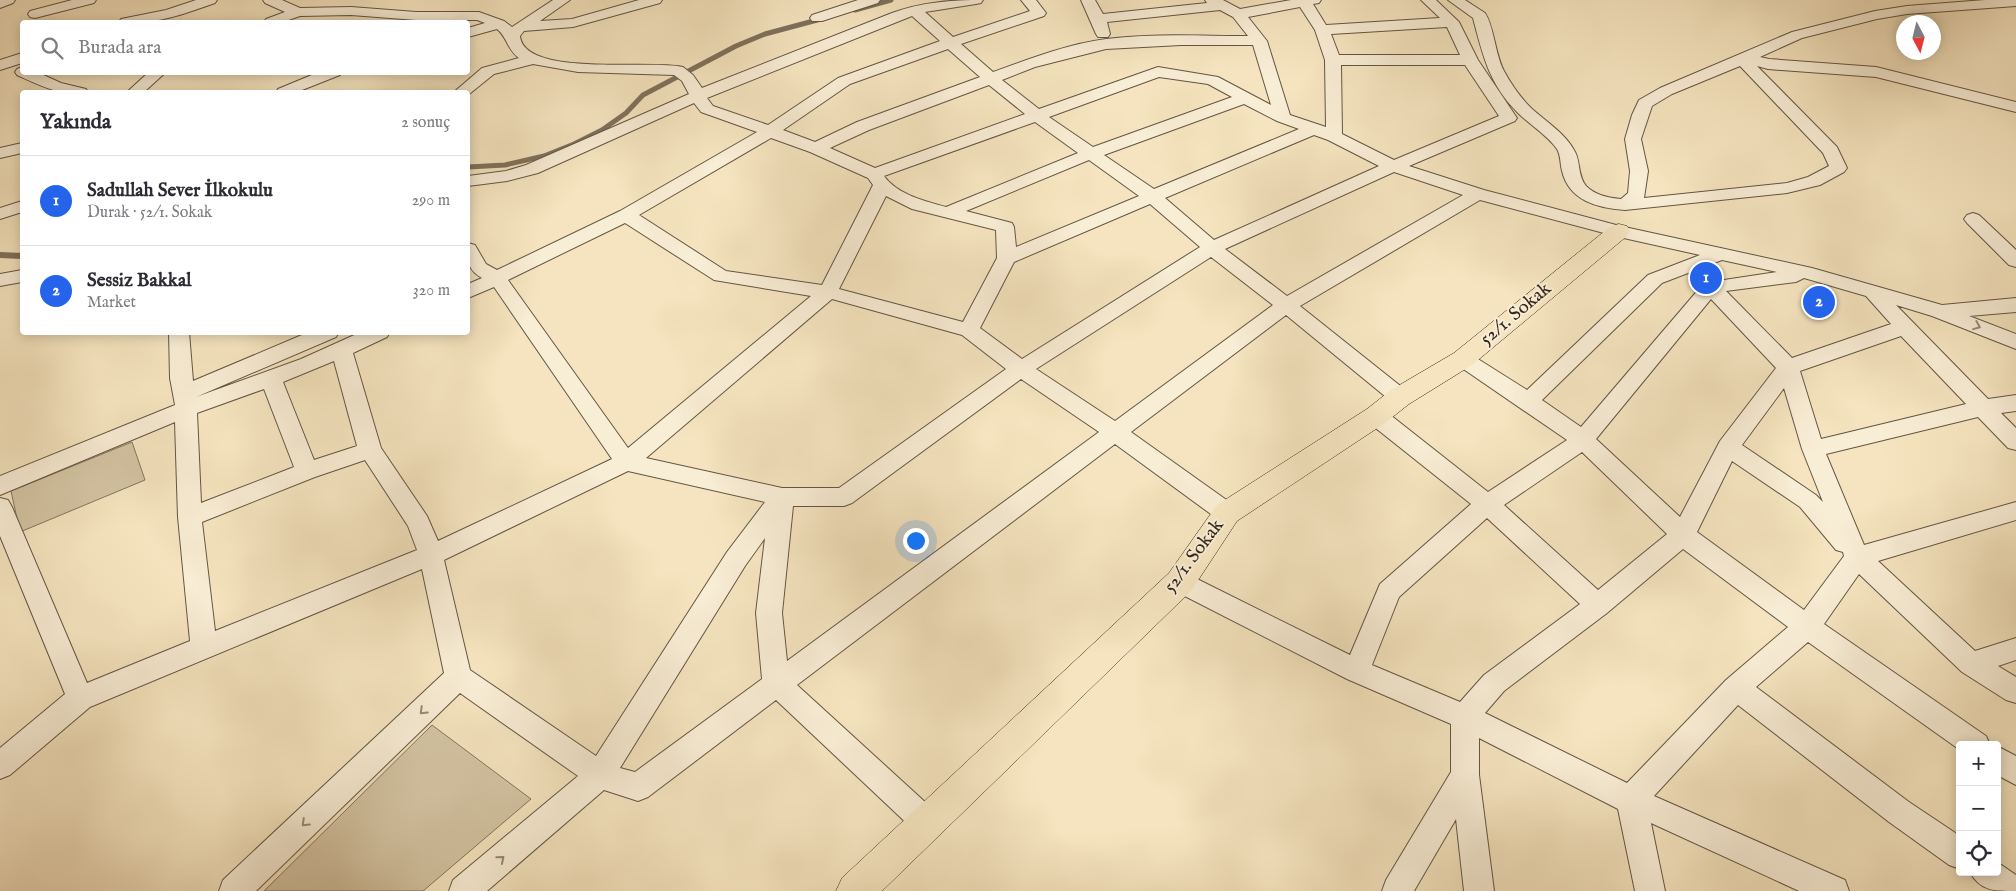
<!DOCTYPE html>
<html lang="tr">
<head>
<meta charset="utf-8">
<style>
  body { margin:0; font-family:"IM FELL English",serif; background:#f2f2f3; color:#2b2b33 }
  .controls { position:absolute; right:15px; bottom:15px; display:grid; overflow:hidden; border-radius:5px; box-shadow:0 2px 12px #0003 }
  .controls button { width:45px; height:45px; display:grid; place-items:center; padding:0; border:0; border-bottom:1px solid #e1e1e2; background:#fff; color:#2b2b33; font:25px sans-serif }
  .compass { position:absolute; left:1896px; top:15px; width:45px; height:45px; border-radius:50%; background:#fff; box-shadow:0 2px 12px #0003; rotate:173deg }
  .you { position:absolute; left:915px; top:540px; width:18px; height:18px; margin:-12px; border:4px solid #fff; border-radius:50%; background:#1a73e8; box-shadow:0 0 0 8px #1a73e833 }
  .badge { display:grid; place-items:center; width:32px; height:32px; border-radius:50%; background:#2563eb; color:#fff; font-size:16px; font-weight:700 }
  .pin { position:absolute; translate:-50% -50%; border:2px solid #fff; box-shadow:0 1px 5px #0006 }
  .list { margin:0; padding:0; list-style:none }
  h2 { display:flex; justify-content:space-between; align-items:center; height:65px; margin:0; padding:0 20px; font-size:21px }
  h2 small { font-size:16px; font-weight:400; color:#7c7c81 }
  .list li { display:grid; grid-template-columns:32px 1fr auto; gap:15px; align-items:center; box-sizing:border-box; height:90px; padding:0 20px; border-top:1px solid #e1e1e2 }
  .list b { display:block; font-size:19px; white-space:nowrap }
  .list p { margin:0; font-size:16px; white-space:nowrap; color:#7c7c81 }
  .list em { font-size:16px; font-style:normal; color:#7c7c81 }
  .icon { flex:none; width:28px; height:28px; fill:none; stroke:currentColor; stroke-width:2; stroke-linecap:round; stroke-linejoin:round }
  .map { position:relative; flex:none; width:2016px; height:891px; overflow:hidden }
  .search { position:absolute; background:#fff; box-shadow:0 2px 12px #0003; left:20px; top:20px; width:450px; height:55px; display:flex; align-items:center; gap:12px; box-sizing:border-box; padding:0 18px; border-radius:5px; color:#7c7c81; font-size:19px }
  .panel { position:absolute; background:#fff; box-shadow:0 2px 12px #0003; left:20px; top:90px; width:450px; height:245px; border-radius:5px }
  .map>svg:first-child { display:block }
</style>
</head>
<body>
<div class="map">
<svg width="2016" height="891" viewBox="0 0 2016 891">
  <rect width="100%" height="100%" fill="#f5e4bf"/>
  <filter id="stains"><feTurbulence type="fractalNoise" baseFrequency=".004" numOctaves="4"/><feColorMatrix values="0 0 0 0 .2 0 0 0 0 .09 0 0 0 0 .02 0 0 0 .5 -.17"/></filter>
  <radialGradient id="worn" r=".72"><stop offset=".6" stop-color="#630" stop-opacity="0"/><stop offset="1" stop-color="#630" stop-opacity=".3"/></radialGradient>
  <path fill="#d4c4a3" stroke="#83755f" d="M132 442 145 480 20 532 11 491Z
    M432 725 531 799 423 891H264Z"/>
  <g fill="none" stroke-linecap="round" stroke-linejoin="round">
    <path stroke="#7f715c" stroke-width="5" d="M855 10 891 0
      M468 167 505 165 544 156 574 144 602 130 626 113 643 95 736 46 765 34 821 19"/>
    <path stroke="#7f715c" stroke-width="6" d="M0 255 22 256"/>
    <defs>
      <path id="minor" d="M0 0H15L13 3 0 8Z
        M72 0H96L94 3 35 18 30 17 28 14 30 11Z
        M196 0H217L215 3C184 14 152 26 119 22L121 19 166 10Z
        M263 0H282L300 8 351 7 416 12H479L504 21 512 27 553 0H570L540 21 572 19 639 0H662L660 3 573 27 524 31 520 36C524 78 652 59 683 67L693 75 702 88 892 13C922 2 951 0 983 0L981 3 976 4 925 12 953 37 1030 11 1021 0H1036L1046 13 1044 16 961 44 993 72C1029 59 1068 44 1106 39 1153 33 1201 36 1248 36L1233 17 1220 10 1107 22 1110 34 1108 37H1098L1096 34 1081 0H1095L1103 14 1207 3 1205 0H1223L1240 9 1291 0H1321L1319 3 1313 4 1326 25 1440 18 1421 0H1436L1459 22 1478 60 1517 118 1515 121 1409 166 1484 190 1620 226 1812 268 1942 305 2016 298V312L1969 316 2016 334V349L1932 316 1896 305 1988 399 2016 395V411L2001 413 2016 428V450L2008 448 1978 417 1826 454 1864 545 2016 502V520L1878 561 1975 651 2016 638V660L1998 666 2016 677V703L2006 700 1962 672 1859 574 1824 624 1986 736 1990 745H1960V750L1808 642 1756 687 1909 802 1960 836V869L1949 865 1889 822 1738 705 1654 796 1845 880 1849 891H1799L1651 823 1665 891H1635L1618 809 1479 738V775L1494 891H1464L1456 819 1414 891H1382L1386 880 1451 772V724L1347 679 1171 589 1167 582 1171 575 1180 572 1189 575 1350 655 1380 584 1471 504 1368 422 1365 416 1368 410 1376 408 1384 410 1488 492 1567 440 1456 364 1453 359 1456 354 1463 352 1470 354 1527 390 1648 275 1700 255 1619 237 1480 200 1300 306 1408 392 1411 397 1408 402 1400 405 1392 402 1286 315 1131 432 1235 506 1239 513 1235 520 1227 522 1219 520 1115 444 797 685 936 812 941 822 936 832 926 836 916 832 776 700 648 797 638 801 604 790 487 891H449L453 880 578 776 460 693 256 891H219L223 880 444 673 422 569 90 707 10 775 0 779V748L65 694 0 536V498L8 500 12 507 87 683 190 641 178 517 175 422 0 495V476L175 405 170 378 169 332H189L193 381 309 332H339L336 337 196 397 301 359 361 332H390L387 337 353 353 381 448 427 516 438 541 612 459 494 287 468 298V284L482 278C466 269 468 260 468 243L475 245 486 264 497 270 620 211 757 132 701 112 694 103 538 173 507 181 468 186V176L506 171 526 165 689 94 682 81 674 75 578 72 533 64 494 74 468 95V92H454L482 68 519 58C507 50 508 38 497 29L468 37V28L485 23 477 20H416L351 15 300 16 283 22H264L266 19 285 12 265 3ZM1300 7 1315 30 1325 60 1326 127 1290 115 1267 41 1248 17ZM912 16 940 41 838 78 768 125 713 106 707 98ZM1447 27 1460 55H1339L1331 34ZM1181 45H1253L1271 105 1218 77 1158 67 1039 109 1002 80 1035 67 1106 49ZM948 49 980 77 857 122 815 142 783 130 850 84ZM1341 65H1465L1499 116 1394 160 1342 134ZM1159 77 1208 84 1232 97 1093 147 1049 117ZM989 85 1025 114 875 168 830 148 869 130ZM1244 104 1277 121 1299 129 1154 189 1104 155ZM1035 122 1078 153 946 207C925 201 898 195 884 176ZM1314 135 1328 140 1379 166 1214 240 1165 198ZM771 138 810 152 868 178 873 185 822 285 726 271 639 215ZM1089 160 1139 196 1016 247 1014 227 1012 223 966 211ZM1394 172 1463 195 1287 296 1225 249ZM886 196 912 209 996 230 997 258 963 322 839 289ZM1150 204 1200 247 1022 359 980 328 1014 262ZM625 223 714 280 811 296 628 448 508 280ZM1211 257 1273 305 1115 421 1036 369ZM1722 260 1777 272 1704 283 1581 427 1542 400 1662 283ZM1804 278 1866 296 1891 324 1792 358 1726 291 1796 282ZM832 299 962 335 1006 369 839 488H782L646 458ZM1711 299 1776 368 1720 441 1680 517 1596 439ZM1901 336 1966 404 1821 439 1800 371ZM334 361 357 446 314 460 283 382ZM1021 379 1099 432 787 661 782 613 793 506H844L852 503ZM1784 388 1802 449 1823 502 1816 495 1742 445ZM264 389 294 467 201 503 197 413ZM1582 452 1667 534 1598 590 1504 505ZM365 460 408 526 417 550 215 631 202 522 315 477ZM1732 461 1800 507 1836 550 1843 552 1844 556 1804 610 1697 532ZM628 471 765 502 727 552 596 756 470 670 444 560ZM1487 518 1580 604 1484 675 1460 702 1372 665 1399 597ZM765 538 756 613 762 679 635 772 620 768 745 566ZM1683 549 1788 627 1726 680 1627 783 1485 713 1504 691 1607 613Z
        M858 0H880L878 3 822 21H812L810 18 812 15Z
        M1448 0H1465L1485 13C1494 26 1495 54 1504 71 1511 84 1520 97 1531 108 1545 121 1564 132 1574 150 1581 161 1577 175 1586 186 1595 195 1608 198 1621 199L1628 193 1630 171 1625 139 1632 115 1639 100 1660 88 1792 32 1875 11 1907 6 1985 0H2016V6L1907 14 1877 19 1802 38 1760 57 1769 59 1876 67 2016 102V112L1876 77 1768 69 1757 66 1837 147 1847 168 1844 172 1820 185 1787 193 1625 210C1598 208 1569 201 1562 171 1560 164 1561 156 1557 149 1547 135 1530 125 1518 113 1489 84 1483 56 1473 18ZM1740 66 1823 153 1829 166 1808 177 1787 183 1644 198 1648 171 1641 139 1652 106 1672 94Z
        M22 53V63L0 70V60Z
        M22 67V72H37L61 83 86 89 88 92C60 96 43 87 17 75L15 72 17 69Z
        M149 72H166L144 92H127Z
        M319 72H341L340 75 297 92H276L278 89Z
        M22 143V153L0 158V148Z
        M22 201V212L0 219V208Z
        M1973 213 1979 215 2016 250V267L2009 265 1967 223 1964 219 1967 215Z
        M22 270V282L0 286V274Z
        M1997 746 2016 756V785L1997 775Z
        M1997 862 2016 875V891C1994 891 1980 891 1970 872H1997Z"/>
      <path id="major" d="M1619 224 1627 226 1630 231 1627 236 1472 365 1409 404 1385 423 1237 521 1191 591 882 891H836L842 878 1169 573 1217 505 1367 409 1391 390 1454 353 1611 226Z"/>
    </defs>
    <use href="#minor" stroke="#635644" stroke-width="2"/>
    <use href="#major" stroke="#32261b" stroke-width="1"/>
    <use href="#minor" fill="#f8edd5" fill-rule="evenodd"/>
    <use href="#major" fill="#f5e4bf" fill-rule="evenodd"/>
  </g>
  <defs><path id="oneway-chevron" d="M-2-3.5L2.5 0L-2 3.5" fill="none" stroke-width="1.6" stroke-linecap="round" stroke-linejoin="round" transform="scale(1.25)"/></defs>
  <g stroke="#958a78">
    <use href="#oneway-chevron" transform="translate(1977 326) rotate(22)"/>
    <use href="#oneway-chevron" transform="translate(423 711) rotate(136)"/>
    <use href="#oneway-chevron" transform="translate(305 823) rotate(136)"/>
    <use href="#oneway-chevron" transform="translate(501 859) rotate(-40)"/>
  </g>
  <g text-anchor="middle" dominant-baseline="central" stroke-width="4" stroke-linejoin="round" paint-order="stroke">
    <g font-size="19" fill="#32261b" stroke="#f8edd5">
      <text transform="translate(1516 314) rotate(-40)">52/1. Sokak</text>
      <text transform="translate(1194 556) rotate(-53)">52/1. Sokak</text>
    </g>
  </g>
  <rect width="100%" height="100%" filter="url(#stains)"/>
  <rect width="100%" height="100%" fill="url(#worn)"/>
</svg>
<div class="controls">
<button>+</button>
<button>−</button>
<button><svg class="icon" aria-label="locate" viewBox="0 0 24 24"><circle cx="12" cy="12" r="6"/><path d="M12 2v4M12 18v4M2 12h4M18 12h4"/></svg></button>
</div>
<svg class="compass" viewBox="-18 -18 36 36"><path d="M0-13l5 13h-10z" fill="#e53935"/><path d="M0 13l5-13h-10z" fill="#7c7c81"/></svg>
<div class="you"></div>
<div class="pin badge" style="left:1706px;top:278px">1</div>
<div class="pin badge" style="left:1819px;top:302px">2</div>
<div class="search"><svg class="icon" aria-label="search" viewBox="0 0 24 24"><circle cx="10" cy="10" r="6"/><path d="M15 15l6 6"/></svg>Burada ara</div>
<section class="panel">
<h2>Yakında<small>2 sonuç</small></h2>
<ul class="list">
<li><span class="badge">1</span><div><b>Sadullah Sever İlkokulu</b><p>Durak · 52/1. Sokak</p></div><em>290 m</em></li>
<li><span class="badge">2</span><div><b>Sessiz Bakkal</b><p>Market</p></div><em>320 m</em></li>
</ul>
</section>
</div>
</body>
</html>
